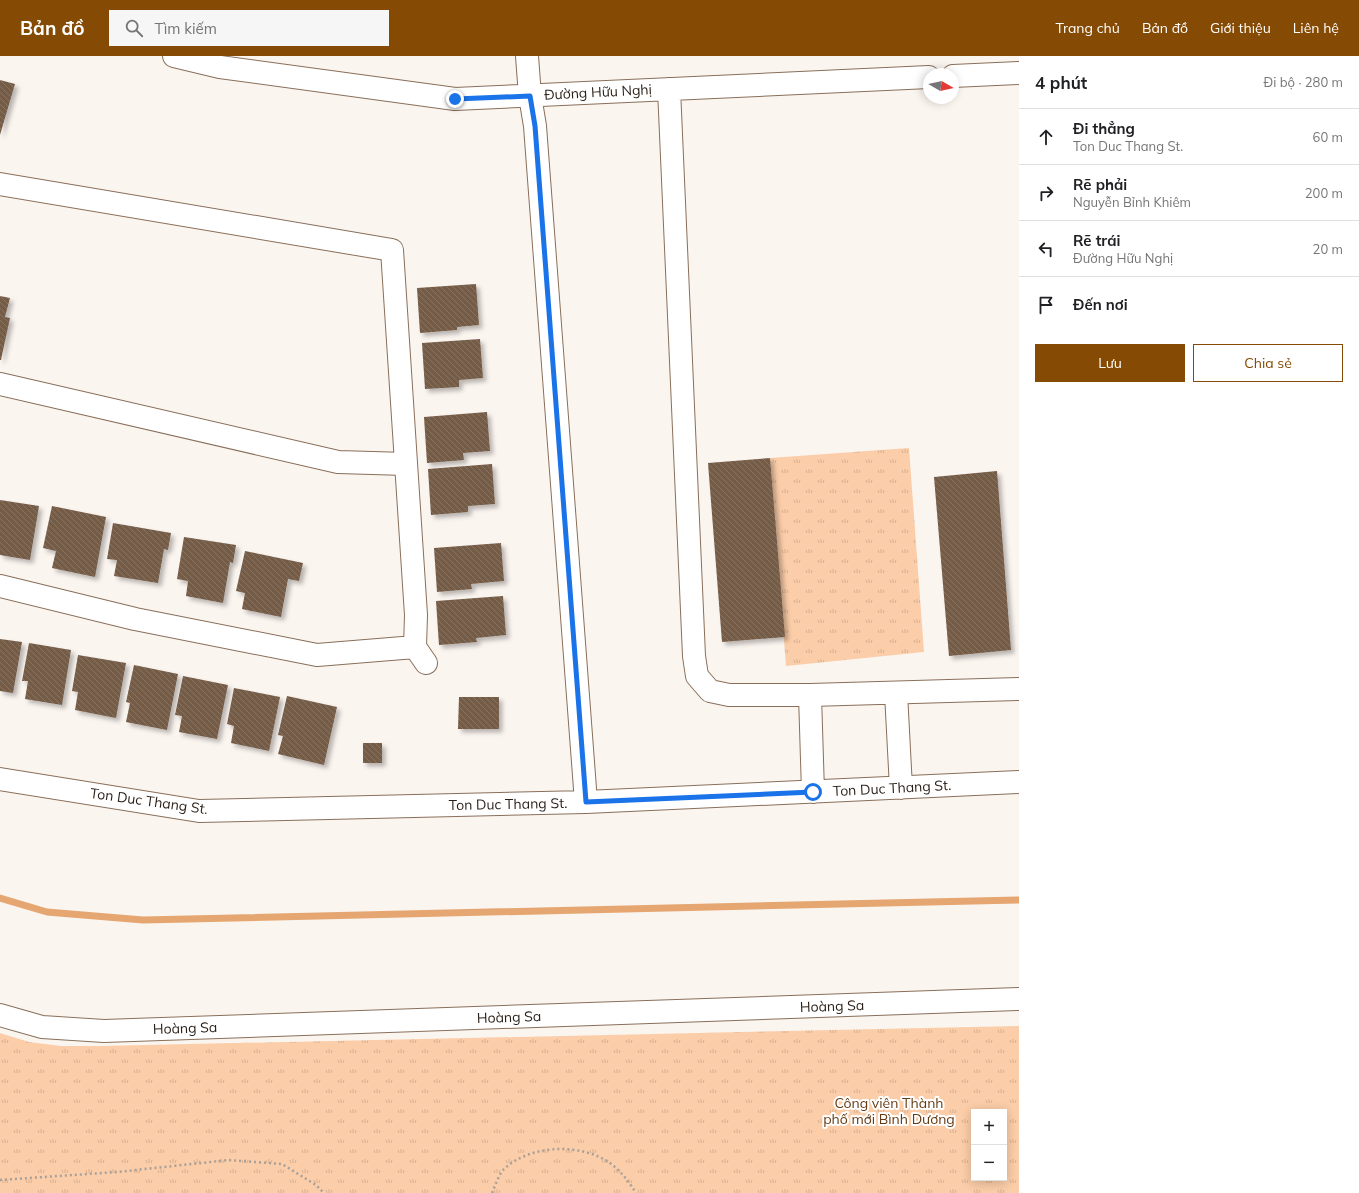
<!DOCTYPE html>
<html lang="vi">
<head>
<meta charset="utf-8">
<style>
  body { margin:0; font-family:Mulish,sans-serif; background:#f6f6f6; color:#202124 }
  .controls { position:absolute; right:12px; bottom:12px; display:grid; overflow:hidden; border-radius:0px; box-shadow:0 2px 10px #0003 }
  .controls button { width:36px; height:36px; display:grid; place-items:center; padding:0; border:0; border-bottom:1px solid #e0e0e0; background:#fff; color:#202124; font:20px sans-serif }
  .compass { position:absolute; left:923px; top:12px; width:36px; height:36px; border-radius:50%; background:#fff; box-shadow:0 2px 10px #0003; rotate:99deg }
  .stop { position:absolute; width:12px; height:12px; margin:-9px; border:3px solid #1a73e8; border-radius:50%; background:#fff }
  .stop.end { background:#1a73e8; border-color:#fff; box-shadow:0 1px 4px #0008 }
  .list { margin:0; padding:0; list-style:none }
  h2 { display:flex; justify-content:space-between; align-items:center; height:52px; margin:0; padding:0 16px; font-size:17px }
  h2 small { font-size:13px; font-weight:400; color:#757577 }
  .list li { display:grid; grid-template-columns:26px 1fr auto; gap:12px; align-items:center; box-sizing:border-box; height:56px; padding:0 16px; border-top:1px solid #e0e0e0 }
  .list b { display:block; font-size:15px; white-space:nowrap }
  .list p { margin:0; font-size:13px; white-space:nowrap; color:#757577 }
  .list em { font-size:13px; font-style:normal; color:#757577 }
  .actions { display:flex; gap:8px; padding:12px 16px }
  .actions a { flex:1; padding:9px 0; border:1px solid #854a03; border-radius:0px; text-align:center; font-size:14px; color:#854a03 }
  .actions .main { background:#854a03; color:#fff }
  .icon { flex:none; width:22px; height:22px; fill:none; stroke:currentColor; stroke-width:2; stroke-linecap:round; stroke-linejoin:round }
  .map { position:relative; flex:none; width:1019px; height:1137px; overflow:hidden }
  header { display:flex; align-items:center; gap:24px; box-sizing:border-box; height:56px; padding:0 20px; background:#854a03; color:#fff }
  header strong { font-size:19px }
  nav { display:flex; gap:22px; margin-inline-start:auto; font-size:14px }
  .search { width:280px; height:36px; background:#f6f6f6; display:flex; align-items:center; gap:10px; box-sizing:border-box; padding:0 14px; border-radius:0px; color:#757577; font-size:15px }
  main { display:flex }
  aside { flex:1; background:#fff }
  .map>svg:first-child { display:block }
</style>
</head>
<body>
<header>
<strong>Bản đồ</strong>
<div class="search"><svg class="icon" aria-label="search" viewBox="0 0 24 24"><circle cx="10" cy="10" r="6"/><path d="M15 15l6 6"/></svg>Tìm kiếm</div>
<nav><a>Trang chủ</a><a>Bản đồ</a><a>Giới thiệu</a><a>Liên hệ</a></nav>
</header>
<main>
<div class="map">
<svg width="1019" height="1137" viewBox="0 0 1019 1137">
  <defs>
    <pattern id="park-tufts" width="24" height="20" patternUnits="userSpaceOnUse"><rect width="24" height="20" fill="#fbcda8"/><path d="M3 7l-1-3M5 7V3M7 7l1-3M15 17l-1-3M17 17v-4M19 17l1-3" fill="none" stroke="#d7b090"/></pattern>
    <pattern id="building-back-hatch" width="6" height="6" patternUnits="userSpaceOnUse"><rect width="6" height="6" fill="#745b47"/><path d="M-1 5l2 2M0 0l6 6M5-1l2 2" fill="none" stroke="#877364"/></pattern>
    <filter id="shadow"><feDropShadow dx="3.5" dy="3.5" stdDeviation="2" flood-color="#0004"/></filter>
  </defs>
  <rect width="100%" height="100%" fill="#fbf5f0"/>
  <path fill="url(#park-tufts)" fill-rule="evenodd" d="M909 392 924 596 786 610 770 402Z
    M1019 970V1137H0V977L29 986 61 990H101ZM974 1056H1004V1122H974Z"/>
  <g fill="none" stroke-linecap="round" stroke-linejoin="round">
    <path stroke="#e5a671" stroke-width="7" d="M0 842 47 856 143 864 1019 844"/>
  </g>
  <path fill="url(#building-back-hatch)" filter="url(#shadow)" d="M0 24 15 28 0 79Z
    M476 228 479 269 457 271V274L420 277 417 232Z
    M0 240 10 242 5 261 10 262 1 304H0Z
    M480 283 483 322 459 324V331L425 333 422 287Z
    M487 356 490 395 463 397 464 404 427 407 424 361Z
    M770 402 785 581 722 586 708 407Z
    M492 408 495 448 468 450V456L431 459 428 413Z
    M997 415 1011 594 949 600 934 421Z
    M0 444 39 450 30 504 0 499Z
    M52 450 106 461 95 521 52 512 56 495 43 492Z
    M113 467 171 477 168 494 164 493 158 527 114 520 117 504 107 503Z
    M184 481 236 489 233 507 230 506 223 547 186 540 188 525 177 523Z
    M501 487 504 525 471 528 472 533 437 536 434 492Z
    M245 495 303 507 299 525 288 523 281 561 242 553 245 537 236 535Z
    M503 540 506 579 476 582 477 586 439 589 436 545Z
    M0 583 22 586 13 637 0 635Z
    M29 587 71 594 62 649 25 643 28 625H22Z
    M78 599 126 607 116 662 75 654 78 636 72 635Z
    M134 609 178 618 167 674 126 666 130 647 126 646Z
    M183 620 228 629 217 683 179 676 182 660 175 659Z
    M234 632 280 641 269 695 231 687 234 670 227 668Z
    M287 640 337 651 324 709 278 698 283 680 278 679Z
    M459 641H499V673H458Z
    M363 687H382V707H363Z"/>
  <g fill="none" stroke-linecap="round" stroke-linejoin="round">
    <defs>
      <path id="minor" d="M174 0 220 11 455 43 929 21
        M527 0 530 40 535 70 586 746
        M953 20 1019 17
        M669 33 694 600 697 620 710 635 729 639H810L1019 633
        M0 128 392 194 416 559 415 591 426 607
        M0 328 338 406 406 408
        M0 530 135 563 317 599 415 591
        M896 637 901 732
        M810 639 813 736
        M0 723 199 755 586 746 1019 726
        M0 959 42 971 104 975 1019 943"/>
    </defs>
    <use href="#minor" stroke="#896f5a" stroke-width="24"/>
    <path stroke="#a8a09a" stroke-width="2.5" stroke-dasharray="2 3" stroke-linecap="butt" d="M0 1124 117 1116 229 1104 282 1108 316 1129 324 1137
      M492 1137C495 1130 499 1118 504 1113 531 1088 581 1087 610 1107 621 1115 629 1126 636 1137"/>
    <use href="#minor" stroke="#fff" stroke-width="22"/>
  </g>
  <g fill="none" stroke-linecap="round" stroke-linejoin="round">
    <path stroke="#1a73e8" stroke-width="5" d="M455 43 530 40 535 70 586 746 813 736"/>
  </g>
  <g text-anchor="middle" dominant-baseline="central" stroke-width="4" stroke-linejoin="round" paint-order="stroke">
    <g font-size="14" fill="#291e16" stroke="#fff">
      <text transform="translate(598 36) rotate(-3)">Đường Hữu Nghị</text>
      <text transform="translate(892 732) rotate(-3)">Ton Duc Thang St.</text>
      <text transform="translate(149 745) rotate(8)">Ton Duc Thang St.</text>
      <text transform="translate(508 748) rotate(-1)">Ton Duc Thang St.</text>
      <text transform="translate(832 950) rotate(-2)">Hoàng Sa</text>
      <text transform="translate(509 961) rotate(-2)">Hoàng Sa</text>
      <text transform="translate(185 972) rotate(-2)">Hoàng Sa</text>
    </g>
    <g font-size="14" fill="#643b13" stroke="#fff">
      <text x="889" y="1047">Công viên Thành<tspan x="889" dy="16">phố mới Bình Dương</tspan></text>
    </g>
  </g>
</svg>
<div class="controls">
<button>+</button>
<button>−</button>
</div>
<svg class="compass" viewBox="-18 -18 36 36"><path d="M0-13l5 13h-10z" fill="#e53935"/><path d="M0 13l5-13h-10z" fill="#757577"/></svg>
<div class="stop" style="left:813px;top:736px"></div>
<div class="stop end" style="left:455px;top:43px"></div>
</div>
<aside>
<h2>4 phút<small>Đi bộ · 280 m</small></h2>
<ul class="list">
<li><svg class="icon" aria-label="ahead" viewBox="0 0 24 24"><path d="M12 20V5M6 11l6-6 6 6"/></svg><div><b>Đi thẳng</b><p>Ton Duc Thang St.</p></div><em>60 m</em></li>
<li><svg class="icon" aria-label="right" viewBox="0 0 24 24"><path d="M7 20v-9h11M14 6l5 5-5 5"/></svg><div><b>Rẽ phải</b><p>Nguyễn Bỉnh Khiêm</p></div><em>200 m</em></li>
<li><svg class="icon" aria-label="left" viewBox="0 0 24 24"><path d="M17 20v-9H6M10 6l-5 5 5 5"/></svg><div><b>Rẽ trái</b><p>Đường Hữu Nghị</p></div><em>20 m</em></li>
<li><svg class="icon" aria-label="arrive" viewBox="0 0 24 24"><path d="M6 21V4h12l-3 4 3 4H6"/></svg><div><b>Đến nơi</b></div></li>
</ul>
<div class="actions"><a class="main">Lưu</a><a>Chia sẻ</a></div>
</aside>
</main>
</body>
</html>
